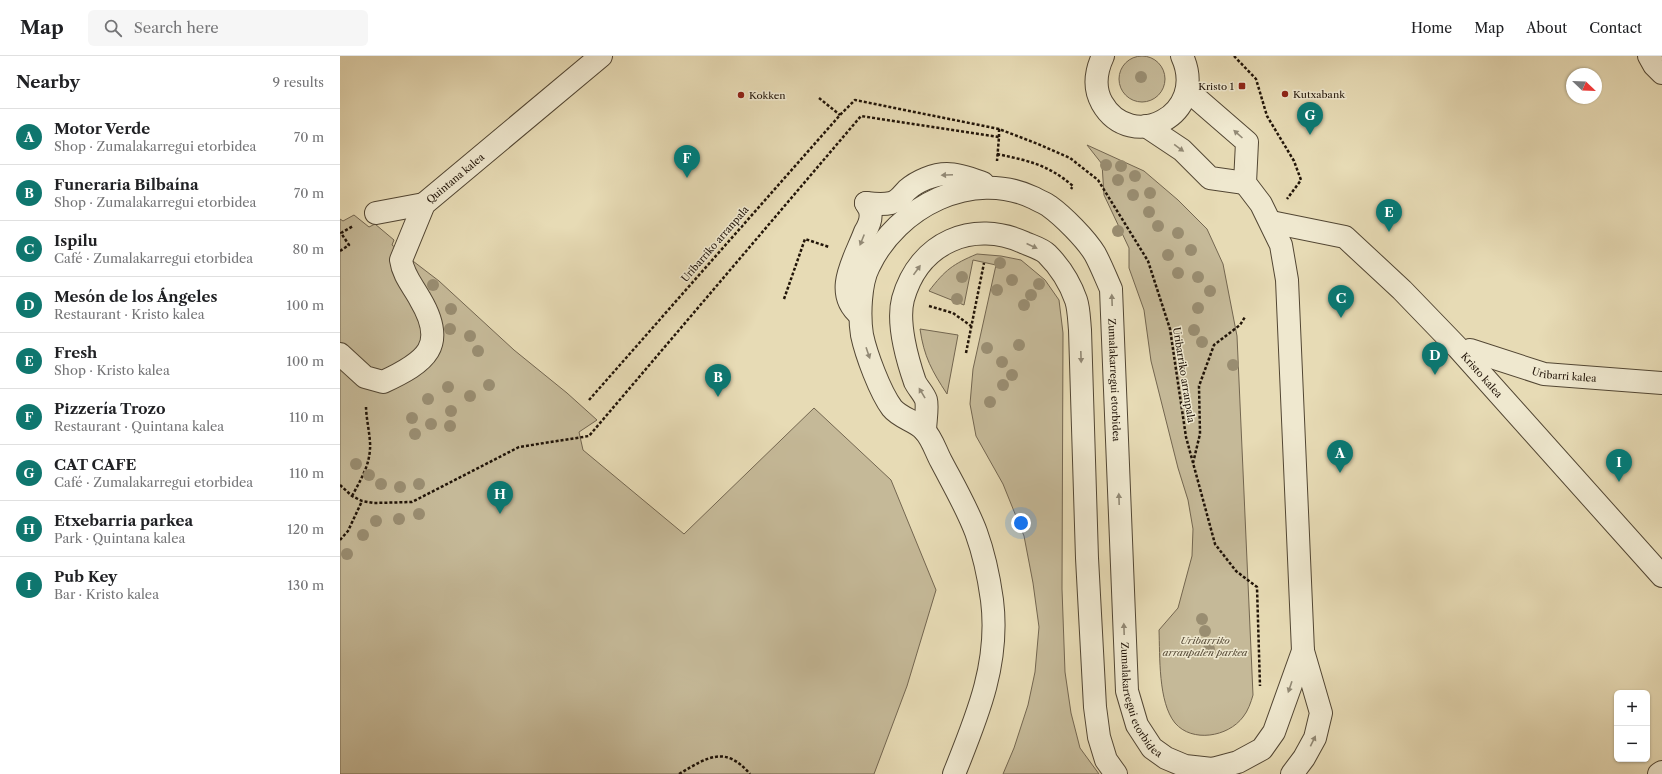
<!DOCTYPE html>
<html lang="en">
<head>
<meta charset="utf-8">
<style>
  body { margin:0; font-family:"Libre Caslon Text",serif; background:#f6f6f6; color:#202124 }
  .controls { position:absolute; right:12px; bottom:12px; display:grid; overflow:hidden; border-radius:6px; box-shadow:0 1px 3px #0004 }
  .controls button { width:36px; height:36px; display:grid; place-items:center; padding:0; border:0; border-bottom:1px solid #e0e0e0; background:#fff; color:#202124; font:20px sans-serif }
  .compass { position:absolute; left:1226px; top:12px; width:36px; height:36px; border-radius:50%; background:#fff; box-shadow:0 1px 3px #0004; rotate:113deg }
  .you { position:absolute; left:681px; top:467px; width:14px; height:14px; margin:-10px; border:3px solid #fff; border-radius:50%; background:#1a73e8; box-shadow:0 0 0 6px #1a73e833 }
  .badge { display:grid; place-items:center; width:26px; height:26px; border-radius:50%; background:#0f766e; color:#fff; font-size:13px; font-weight:700 }
  .pin { position:absolute; translate:-50% -33px; filter:drop-shadow(0 1px 2px #0008) }
  .pin::after { content:''; position:absolute; top:21px; width:14px; height:12px; background:inherit; clip-path:polygon(0 0,100% 0,50% 100%) }
  .list { margin:0; padding:0; list-style:none }
  h2 { display:flex; justify-content:space-between; align-items:center; height:52px; margin:0; padding:0 16px; font-size:17px }
  h2 small { font-size:13px; font-weight:400; color:#757577 }
  .list li { display:grid; grid-template-columns:26px 1fr auto; gap:12px; align-items:center; box-sizing:border-box; height:56px; padding:0 16px; border-top:1px solid #e0e0e0 }
  .list b { display:block; font-size:15px; white-space:nowrap }
  .list p { margin:0; font-size:13px; white-space:nowrap; color:#757577 }
  .list em { font-size:13px; font-style:normal; color:#757577 }
  .icon { flex:none; width:22px; height:22px; fill:none; stroke:currentColor; stroke-width:2; stroke-linecap:round; stroke-linejoin:round }
  .map { position:relative; flex:none; width:1322px; height:718px; overflow:hidden }
  header { display:flex; align-items:center; gap:24px; box-sizing:border-box; height:56px; padding:0 20px; background:#fff; border-bottom:1px solid #e0e0e0 }
  header strong { font-size:19px }
  nav { display:flex; gap:22px; margin-inline-start:auto; font-size:14px }
  .search { width:280px; height:36px; background:#f6f6f6; display:flex; align-items:center; gap:10px; box-sizing:border-box; padding:0 14px; border-radius:6px; color:#757577; font-size:15px }
  main { display:flex }
  aside { flex:1; background:#fff }
  .map>svg:first-child { display:block }
</style>
</head>
<body>
<header>
<strong>Map</strong>
<div class="search"><svg class="icon" aria-label="search" viewBox="0 0 24 24"><circle cx="10" cy="10" r="6"/><path d="M15 15l6 6"/></svg>Search here</div>
<nav><a>Home</a><a>Map</a><a>About</a><a>Contact</a></nav>
</header>
<main>
<aside>
<h2>Nearby<small>9 results</small></h2>
<ul class="list">
<li><span class="badge">A</span><div><b>Motor Verde</b><p>Shop · Zumalakarregui etorbidea</p></div><em>70 m</em></li>
<li><span class="badge">B</span><div><b>Funeraria Bilbaína</b><p>Shop · Zumalakarregui etorbidea</p></div><em>70 m</em></li>
<li><span class="badge">C</span><div><b>Ispilu</b><p>Café · Zumalakarregui etorbidea</p></div><em>80 m</em></li>
<li><span class="badge">D</span><div><b>Mesón de los Ángeles</b><p>Restaurant · Kristo kalea</p></div><em>100 m</em></li>
<li><span class="badge">E</span><div><b>Fresh</b><p>Shop · Kristo kalea</p></div><em>100 m</em></li>
<li><span class="badge">F</span><div><b>Pizzería Trozo</b><p>Restaurant · Quintana kalea</p></div><em>110 m</em></li>
<li><span class="badge">G</span><div><b>CAT CAFE</b><p>Café · Zumalakarregui etorbidea</p></div><em>110 m</em></li>
<li><span class="badge">H</span><div><b>Etxebarria parkea</b><p>Park · Quintana kalea</p></div><em>120 m</em></li>
<li><span class="badge">I</span><div><b>Pub Key</b><p>Bar · Kristo kalea</p></div><em>130 m</em></li>
</ul>
</aside>
<div class="map">
<svg width="1322" height="718" viewBox="0 0 1322 718">
  <rect width="100%" height="100%" fill="#e7dbb5"/>
  <filter id="stains"><feTurbulence type="fractalNoise" baseFrequency=".005" numOctaves="4"/><feColorMatrix values="0 0 0 0 .2 0 0 0 0 .09 0 0 0 0 .02 0 0 0 .5 -.17"/></filter>
  <radialGradient id="worn" r=".72"><stop offset=".6" stop-color="#630" stop-opacity="0"/><stop offset="1" stop-color="#630" stop-opacity=".3"/></radialGradient>
  <path fill="#c5b998" stroke="#736650" d="M779 23a23 23 0 1 1 46 0a23 23 0 1 1-46 0Z
    M747 89 804 115 838 144 867 173 883 208 897 280 913 639C911 646 908 655 903 661 888 681 852 687 835 667 818 646 820 600 819 574L838 552 852 500 853 473 848 444 838 412 811 305 804 254 789 212V192L764 139 762 108Z
    M14 159 29 171 35 168 54 184 52 189 99 225 174 294 227 337 257 364 239 376 243 394 344 478 474 352 551 424 596 534 567 630 534 718H0V163L3 165Z
    M637 198 661 200 681 204 705 224 719 244 723 277 722 533 725 616 731 657 740 692 759 718H663L674 692 688 649 695 616 699 571 693 527 684 480 663 428 636 380 630 348 633 313 656 209 633 204 624 249 589 235C605 214 613 208 637 198Z
    M580 273 618 279 607 338C592 315 584 301 580 273Z"/>
  <g fill="none" stroke-linecap="round" stroke-linejoin="round">
    <defs>
      <g id="minor">
        <path d="M763 0C756 15 753 31 762 47 791 98 869 59 842 0"/>
        <path d="M1309 0 1314 9 1322 17"/>
        <path d="M847 34 907 86 905 127 921 148 941 189 947 224 963 595 981 657 975 682 964 702 952 718"/>
        <path d="M806 70 842 94 870 122 905 127"/>
        <path d="M526 147C534 148 543 149 551 147 559 145 562 139 567 134 577 125 594 118 607 118 619 118 632 123 643 127"/>
        <path d="M36 157 84 148"/>
        <path id="s1" d="M931 166 1005 181 1062 234 1118 292 1322 520"/>
        <path d="M520 259C492 236 515 203 525 176 528 171 532 162 530 155 530 153 527 149 526 147"/>
        <path id="s2" d="M1130 294 1204 318 1322 327"/>
        <path id="s3" d="M0 298 25 321 43 326C86 306 108 290 80 243 73 230 63 219 61 204L84 148 261 0"/>
        <path d="M585 375C585 367 588 351 586 344 584 338 578 332 575 326 567 303 557 266 563 243 579 186 633 163 685 187 692 190 702 193 707 198 720 211 730 227 736 244 739 253 739 264 740 274L747 502 755 651 759 681 766 704 776 718"/>
        <path id="s4" d="M614 718C637 661 660 607 652 544 649 522 644 498 636 476 627 452 613 428 601 405 596 396 592 382 584 374 576 365 560 362 552 352 540 336 526 298 522 279 519 260 520 227 529 210 557 151 632 112 694 142 699 145 705 147 709 150 723 160 746 183 755 198 761 209 766 222 771 233L787 635 797 669 812 692 826 702 845 710 872 713 898 706 922 693 934 676 963 595"/>
        <path d="M1319 718 1322 716"/>
      </g>
    </defs>
    <use href="#minor" stroke="#524633" stroke-width="24"/>
    <path stroke="#211408" stroke-width="2.5" stroke-dasharray="3 2" stroke-linecap="butt" d="M894 0 916 23 927 60 954 105 961 124 947 143
      M479 42 500 59
      M659 81V73
      M657 98C689 105 707 108 733 130L731 133
      M0 195 9 189 1 177 13 170
      M444 243 465 183 489 191
      M589 250 613 257 631 270
      M626 297 644 207
      M249 344 500 59 515 44 659 73 698 88 730 102 758 124 808 205 830 273 846 381 875 488 896 515 917 531 920 630
      M853 407 860 378 859 330 874 289 900 269 905 261
      M0 429 12 440 22 445 34 447 72 446 179 391 249 380 521 60 659 81 657 105
      M12 440C20 425 29 411 30 393 31 382 26 363 26 350
      M0 484 8 475 22 445
      M339 718C368 701 385 689 410 718"/>
    <use href="#minor" stroke="#efe8cf" stroke-width="22"/>
  </g>
  <g fill="#998d71">
    <circle cx="801" cy="21" r="6"/>
    <circle cx="766" cy="109" r="6"/>
    <circle cx="781" cy="110" r="6"/>
    <circle cx="795" cy="120" r="6"/>
    <circle cx="778" cy="124" r="6"/>
    <circle cx="810" cy="137" r="6"/>
    <circle cx="793" cy="139" r="6"/>
    <circle cx="809" cy="156" r="6"/>
    <circle cx="818" cy="170" r="6"/>
    <circle cx="778" cy="175" r="6"/>
    <circle cx="838" cy="177" r="6"/>
    <circle cx="851" cy="194" r="6"/>
    <circle cx="828" cy="199" r="6"/>
    <circle cx="660" cy="207" r="6"/>
    <circle cx="838" cy="217" r="6"/>
    <circle cx="622" cy="221" r="6"/>
    <circle cx="858" cy="221" r="6"/>
    <circle cx="672" cy="224" r="6"/>
    <circle cx="699" cy="228" r="6"/>
    <circle cx="93" cy="229" r="6"/>
    <circle cx="657" cy="234" r="6"/>
    <circle cx="870" cy="235" r="6"/>
    <circle cx="691" cy="239" r="6"/>
    <circle cx="617" cy="243" r="6"/>
    <circle cx="684" cy="249" r="6"/>
    <circle cx="858" cy="252" r="6"/>
    <circle cx="111" cy="253" r="6"/>
    <circle cx="110" cy="273" r="6"/>
    <circle cx="854" cy="274" r="6"/>
    <circle cx="130" cy="280" r="6"/>
    <circle cx="862" cy="286" r="6"/>
    <circle cx="679" cy="289" r="6"/>
    <circle cx="647" cy="292" r="6"/>
    <circle cx="138" cy="295" r="6"/>
    <circle cx="662" cy="306" r="6"/>
    <circle cx="893" cy="309" r="6"/>
    <circle cx="672" cy="319" r="6"/>
    <circle cx="149" cy="329" r="6"/>
    <circle cx="663" cy="329" r="6"/>
    <circle cx="108" cy="331" r="6"/>
    <circle cx="130" cy="340" r="6"/>
    <circle cx="88" cy="343" r="6"/>
    <circle cx="650" cy="346" r="6"/>
    <circle cx="111" cy="355" r="6"/>
    <circle cx="72" cy="362" r="6"/>
    <circle cx="91" cy="368" r="6"/>
    <circle cx="110" cy="370" r="6"/>
    <circle cx="75" cy="378" r="6"/>
    <circle cx="16" cy="408" r="6"/>
    <circle cx="29" cy="419" r="6"/>
    <circle cx="41" cy="428" r="6"/>
    <circle cx="79" cy="428" r="6"/>
    <circle cx="60" cy="431" r="6"/>
    <circle cx="79" cy="458" r="6"/>
    <circle cx="59" cy="463" r="6"/>
    <circle cx="36" cy="465" r="6"/>
    <circle cx="23" cy="479" r="6"/>
    <circle cx="7" cy="498" r="6"/>
    <circle cx="862" cy="563" r="6"/>
    <circle cx="865" cy="575" r="6"/>
    <circle cx="869" cy="593" r="6"/>
  </g>
  <defs><path id="oneway-solid" d="M-6-.8H1V-3.2L6.5 0L1 3.2V.8H-6Z"/></defs>
  <g fill="#928975">
    <use href="#oneway-solid" transform="translate(898 78) rotate(-138)"/>
    <use href="#oneway-solid" transform="translate(839 92) rotate(36)"/>
    <use href="#oneway-solid" transform="translate(607 119) rotate(177)"/>
    <use href="#oneway-solid" transform="translate(522 184) rotate(112)"/>
    <use href="#oneway-solid" transform="translate(692 190) rotate(25)"/>
    <use href="#oneway-solid" transform="translate(577 214) rotate(-54)"/>
    <use href="#oneway-solid" transform="translate(772 244) rotate(-92)"/>
    <use href="#oneway-solid" transform="translate(528 297) rotate(71)"/>
    <use href="#oneway-solid" transform="translate(741 301) rotate(88)"/>
    <use href="#oneway-solid" transform="translate(582 337) rotate(-121)"/>
    <use href="#oneway-solid" transform="translate(779 443) rotate(-92)"/>
    <use href="#oneway-solid" transform="translate(784 573) rotate(-92)"/>
    <use href="#oneway-solid" transform="translate(950 631) rotate(109)"/>
    <use href="#oneway-solid" transform="translate(973 685) rotate(-64)"/>
  </g>
  <g fill="#8f2418" stroke="#efe8cf" stroke-width="1.5">
    <rect x="898" y="26" width="8" height="8" rx="2"/>
    <circle cx="945" cy="38" r="4"/>
    <circle cx="401" cy="39" r="4"/>
  </g>
  <g text-anchor="middle" dominant-baseline="central" stroke-width="3" stroke-linejoin="round" paint-order="stroke">
    <g font-size="10" fill="#211408" stroke="#efe8cf" text-anchor="start">
      <text x="894" y="30" text-anchor="end">Kristo 1</text>
      <text x="953" y="38">Kutxabank</text>
      <text x="409" y="39">Kokken</text>
    </g>
    <g font-size="10" fill="#211408" stroke="#efe8cf">
      <text stroke="none"><textPath href="#s3" startOffset="308">Quintana kalea</textPath></text>
      <text transform="translate(375 188) rotate(-49)">Uribarriko arranpala</text>
      <text stroke="none"><textPath href="#s2" startOffset="98">Uribarri kalea</textPath></text>
      <text transform="translate(844 319) rotate(81)">Uribarriko arranpala</text>
      <text stroke="none"><textPath href="#s1" startOffset="270">Kristo kalea</textPath></text>
      <text stroke="none"><textPath href="#s4" startOffset="964">Zumalakarregui etorbidea</textPath></text>
      <text stroke="none"><textPath href="#s4" startOffset="1288">Zumalakarregui etorbidea</textPath></text>
    </g>
    <g font-size="10" font-style="italic" fill="#5a4e3a" stroke="#efe8cf">
      <text x="865" y="584">Uribarriko<tspan x="865" dy="12">arranpalen parkea</tspan></text>
    </g>
  </g>
  <rect width="100%" height="100%" filter="url(#stains)"/>
  <rect width="100%" height="100%" fill="url(#worn)"/>
</svg>
<div class="controls">
<button>+</button>
<button>−</button>
</div>
<svg class="compass" viewBox="-18 -18 36 36"><path d="M0-13l5 13h-10z" fill="#e53935"/><path d="M0 13l5-13h-10z" fill="#757577"/></svg>
<div class="you"></div>
<div class="pin badge" style="left:1000px;top:417px">A</div>
<div class="pin badge" style="left:378px;top:341px">B</div>
<div class="pin badge" style="left:1001px;top:262px">C</div>
<div class="pin badge" style="left:1095px;top:319px">D</div>
<div class="pin badge" style="left:1049px;top:176px">E</div>
<div class="pin badge" style="left:347px;top:122px">F</div>
<div class="pin badge" style="left:970px;top:79px">G</div>
<div class="pin badge" style="left:160px;top:458px">H</div>
<div class="pin badge" style="left:1279px;top:426px">I</div>
</div>
</main>
</body>
</html>
